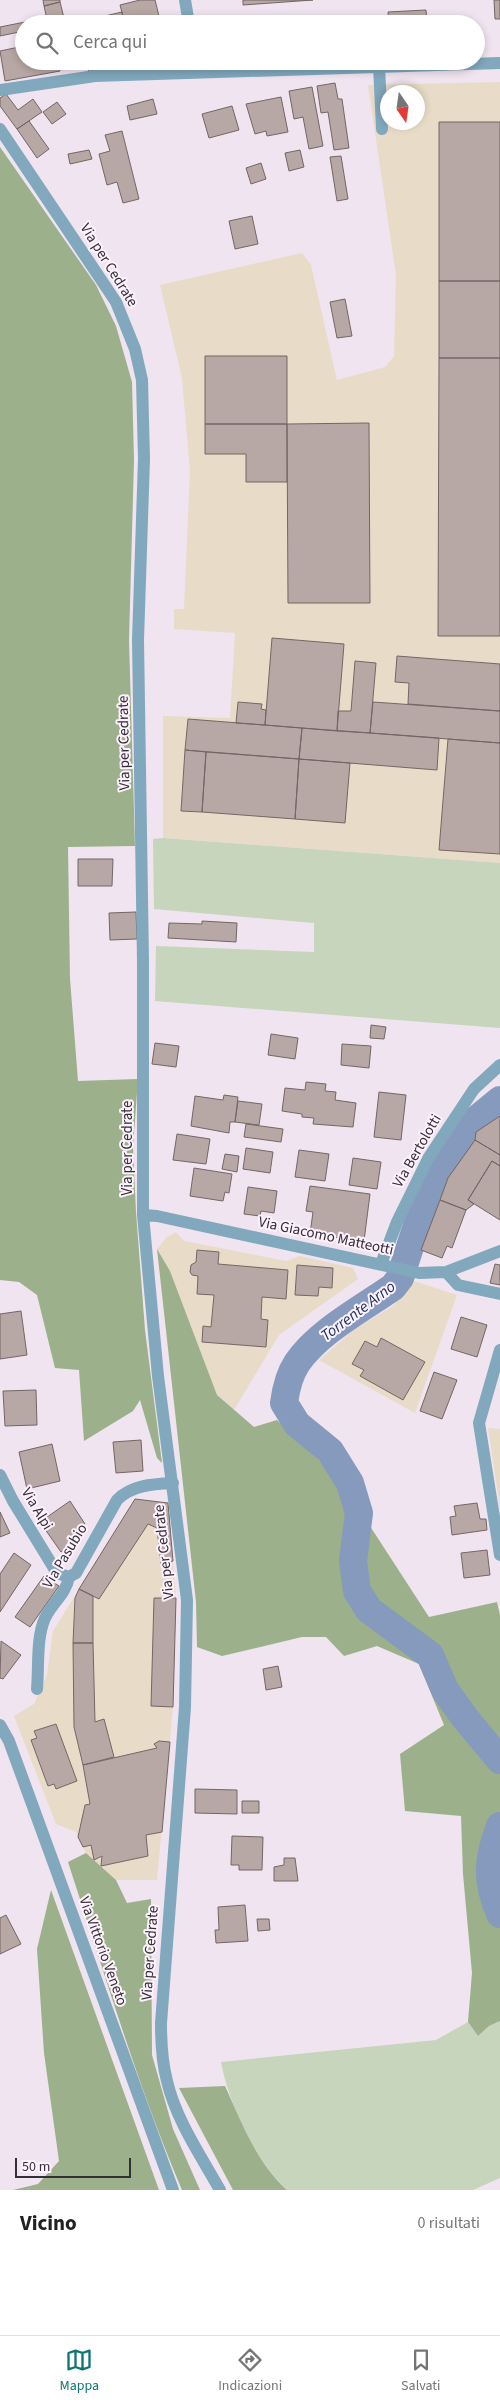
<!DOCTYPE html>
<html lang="it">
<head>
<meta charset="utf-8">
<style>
  body { margin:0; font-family:"Source Sans 3",sans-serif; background:#f2f2f2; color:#202124 }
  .compass { position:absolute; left:380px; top:85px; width:45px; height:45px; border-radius:50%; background:#fff; box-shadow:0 2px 8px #0003; rotate:167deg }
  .scale { position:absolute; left:15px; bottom:12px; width:116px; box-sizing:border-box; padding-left:5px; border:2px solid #332f33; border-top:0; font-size:14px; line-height:18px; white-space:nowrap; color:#332f33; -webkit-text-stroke:4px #fcf1fc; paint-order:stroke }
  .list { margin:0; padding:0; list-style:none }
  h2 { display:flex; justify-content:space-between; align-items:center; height:65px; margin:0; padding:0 20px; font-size:21px }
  h2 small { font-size:16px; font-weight:400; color:#757577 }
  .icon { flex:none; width:28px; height:28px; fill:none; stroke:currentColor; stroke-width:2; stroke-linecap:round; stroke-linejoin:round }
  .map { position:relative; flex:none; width:500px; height:2190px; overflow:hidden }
  .search { position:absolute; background:#fff; box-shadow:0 2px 8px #0003; left:15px; right:15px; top:15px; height:55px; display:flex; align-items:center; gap:12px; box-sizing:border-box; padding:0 18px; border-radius:28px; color:#757577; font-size:19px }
  .sheet { height:145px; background:#fff }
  nav { display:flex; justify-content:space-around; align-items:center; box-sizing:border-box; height:70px; border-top:1px solid #e0e0e0; background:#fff; font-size:14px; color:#757577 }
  nav a { display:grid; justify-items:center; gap:2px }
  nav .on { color:#0f766e }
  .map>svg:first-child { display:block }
</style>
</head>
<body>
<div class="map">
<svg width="500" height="2190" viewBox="0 0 500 2190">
  <rect width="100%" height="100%" fill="#efe4ef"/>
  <path fill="#e8dcc8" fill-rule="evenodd" d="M500 82V863L163 838V716L230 718 235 633 174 629V609H184L190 471 182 378 160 285 302 253 311 265 337 380 385 367 394 356 396 275 368 85ZM388 92H418V122H388Z
    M176 1232 184 1241 286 1261 300 1256 353 1268 358 1279 279 1335 234 1410 217 1395 170 1271 157 1249 167 1237Z
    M414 1281 457 1295 415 1413 319 1360 355 1329 393 1306Z
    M488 1428 500 1429V1508Z
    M135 1499 168 1503 176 1598 173 1707 157 1880H116L86 1853 76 1832 56 1824 14 1716 34 1704 47 1675 53 1631Z"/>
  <path fill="#c7d5bc" d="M163 838 500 863V1028L155 1001 156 946 314 952V923L154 909 153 839Z
    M500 2021V2178L473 2190H287C256 2163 228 2101 221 2062L436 2040 468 2022 478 2036 489 2026Z"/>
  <path fill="#9cb08b" d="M0 147 96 285 116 326 132 382 134 460 129 640 135 846 68 847 70 979 78 1081 138 1079 133 1147 136 1212 145 1330 162 1463 157 1458 140 1400 133 1411 84 1441 79 1370 55 1368 37 1295 19 1282 0 1280Z
    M157 1249 170 1271 217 1395 254 1427 277 1420 340 1480 429 1617 497 1602 500 1615V2021L489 2026 478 2036 468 2022 472 1973 463 1874 461 1816 405 1811 400 1754 444 1725 419 1664 377 1646 344 1656 326 1637H302L222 1656 197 1647 196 1602Z
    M86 1853 116 1880 127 1903 151 1899 152 2055 173 2129 200 2190H182C137 2084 104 1972 68 1862Z
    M51 1890 159 2190H13L38 2184 59 2161 44 2053 37 1949Z
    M225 2086C241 2121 257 2164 287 2190H233L179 2088Z"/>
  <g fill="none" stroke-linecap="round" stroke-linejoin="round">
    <path stroke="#859abd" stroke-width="28" d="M500 1100 466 1128 427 1194 400 1278 393 1287C363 1308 318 1332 297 1363 289 1375 286 1388 284 1403L297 1424 330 1451 350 1483 359 1513 353 1561 357 1591 369 1610 430 1655 445 1690 465 1718 500 1760
      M500 1826C487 1860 486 1880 500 1914"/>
  </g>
  <path fill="#b7a7a5" stroke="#756665" d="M43 0H60V2L44 6Z
    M140 0H155L160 20 146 24H125L120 5Z
    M243 0H313L243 5Z
    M494 0H500V19H495Z
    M60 2 65 22 48 24 44 6Z
    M426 10 427 22 389 24 388 12Z
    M122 12 125 24H71Z
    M245 18H266V24H245Z
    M25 22 24 31 0 36V27Z
    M24 46V61H58L60 71 5 81 0 51Z
    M75 61H86L87 67 77 69Z
    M86 61H129L89 72Z
    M335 83 338 99H342L349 148 334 150 328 112 321 113 317 86Z
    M312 87 323 146 309 149 303 117 294 119 289 91Z
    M6 94 18 110 33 99 42 112 17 129 0 106V98Z
    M281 97 288 132 267 136 266 131 255 134 246 104Z
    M153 99 157 114 130 120 127 106Z
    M57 102 66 114 52 124 43 112Z
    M232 106 239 130 209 138 202 114Z
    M29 121 49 149 37 158 17 129Z
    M439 122H500V281H439Z
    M122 131 139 199 123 203 117 182 107 185 99 154 110 151 105 135Z
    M89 150 92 159 70 164 68 154Z
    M300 150 304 167 289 171 285 153Z
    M341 156 348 199 337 201 330 157Z
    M261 163 266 179 251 184 246 168Z
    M252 216 258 244 235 249 229 221Z
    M439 281H500V358H439Z
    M345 299 352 336 337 338 330 302Z
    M205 356H287V424H205Z
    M439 358H500V636H438Z
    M369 423 370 603H288L287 424Z
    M205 424H287V482H246V454H205Z
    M272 638 344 644 337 731 265 725Z
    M397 656 500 664V711L408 704 409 683 395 682Z
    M355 661 376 663 370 733 337 731 338 711H351Z
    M238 702 262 704 261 709 266 710 265 725 236 723Z
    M373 702 500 711V743L370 733Z
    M188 719 302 728 299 759 185 750Z
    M302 728 439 738 437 770 299 759Z
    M448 739 500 743V854L439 850Z
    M185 750 206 752 202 812 181 811Z
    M206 752 299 759 295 819 202 812Z
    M299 759 350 763 345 823 295 819Z
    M78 859H113L112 886H78Z
    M136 912 137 939 110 940 109 913Z
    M202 921 237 923 236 942 168 938 169 923 202 924Z
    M371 1025 386 1027 384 1039 370 1038Z
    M271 1034 298 1038 295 1059 268 1055Z
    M155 1043 179 1046 176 1067 152 1064Z
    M342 1044 371 1046 369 1068 341 1065Z
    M306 1082 326 1084 325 1091 336 1092 335 1100 356 1103 353 1127 313 1124 314 1118 302 1117V1114L282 1111 285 1088 305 1090Z
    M379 1092 406 1095 401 1140 374 1137Z
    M224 1095 238 1097 235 1122H230L229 1133 191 1126 195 1096 223 1100Z
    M238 1101 262 1104 259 1125 235 1122Z
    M500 1116V1155L475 1140 476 1132Z
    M246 1124 283 1129 281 1142 244 1137Z
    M177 1134 210 1139 206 1164 173 1160Z
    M475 1140 500 1155V1166L492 1161 468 1200 474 1204 466 1210 440 1200 448 1178Z
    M246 1148 273 1152 270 1173 243 1169Z
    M299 1150 329 1154 325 1181 295 1177Z
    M225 1154 239 1156 237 1172 222 1169Z
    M353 1158 381 1162 377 1189 349 1185Z
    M492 1161 500 1166V1220L468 1200Z
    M194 1168 232 1174 229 1193 225 1192 223 1201 190 1196Z
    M310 1186 370 1194 364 1241 310 1234 313 1212 306 1211Z
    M248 1187 277 1191 274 1213 261 1211 260 1216 244 1214Z
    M440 1200 466 1210 452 1248 447 1246 442 1258 421 1250Z
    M197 1250 219 1252 218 1264 288 1270 286 1299 262 1297 261 1319 268 1320 266 1347 202 1342 203 1326 211 1327 214 1295 197 1294 198 1276 192 1275 190 1272 191 1265 196 1262Z
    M495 1264 500 1265V1285L490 1283Z
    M297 1265 333 1268 332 1288 319 1287 318 1296 295 1295Z
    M21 1311 27 1355 0 1359V1314Z
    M461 1317 487 1325 477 1357 451 1349Z
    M381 1338 425 1362 403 1400 360 1376 364 1370 352 1364 365 1341 377 1347Z
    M434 1372 457 1380 442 1419 420 1411Z
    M36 1390 37 1425 5 1426 3 1391Z
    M141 1440 143 1471 116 1473 113 1442Z
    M52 1444 60 1481 27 1489 19 1452Z
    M135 1499 168 1503 173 1561 161 1564 157 1528 148 1524 99 1599 79 1589Z
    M70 1501 85 1524 77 1529 83 1537 61 1552 40 1522Z
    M477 1503 480 1519H486L487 1530 452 1535 450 1517 456 1516 454 1506Z
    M0 1512 10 1533 0 1537Z
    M487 1550 490 1575 464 1578 461 1553Z
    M14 1553 31 1565 0 1612V1574Z
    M44 1576 59 1586 30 1627 15 1617Z
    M79 1589 93 1596V1643H73L75 1598Z
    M154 1598H176L173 1707 151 1706Z
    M1 1641 21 1655 3 1679 0 1678Z
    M73 1643H93L95 1722 104 1719 114 1757 83 1765 74 1727Z
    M278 1666 282 1687 266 1690 263 1669Z
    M56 1724 77 1781 56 1789 54 1784 48 1786 31 1740 37 1738 34 1731Z
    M159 1741 170 1742 162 1832 146 1835 148 1856 101 1866 102 1856 94 1860 91 1845 83 1847 78 1837 85 1805 90 1804 83 1765 157 1748 154 1744Z
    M195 1789 237 1790V1814L195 1813Z
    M242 1801H259V1813H242Z
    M232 1836 263 1837 262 1870H239V1865H231Z
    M284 1858H295L298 1881H274V1867L284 1865Z
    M245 1905 248 1941 216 1943 215 1930H219L218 1907Z
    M6 1915 21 1944 0 1954V1918Z
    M257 1919H269L270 1930 258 1931Z"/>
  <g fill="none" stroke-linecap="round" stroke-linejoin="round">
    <path stroke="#81a8bd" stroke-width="12" d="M185 0 189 24
      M379 66 382 129
      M0 90 95 76 500 63
      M0 129 116 302 135 349 142 380 144 459 138 640 143 962V1215L158 1376 187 1600 185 1707 161 2023C161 2043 162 2062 167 2081 176 2120 201 2156 220 2190
      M143 1215 157 1216 419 1273 446 1272 500 1251
      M381 1264 397 1222 429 1157 474 1089 500 1065
      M446 1272 458 1285 500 1294
      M500 1350 479 1423 500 1555
      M0 1475 13 1501 57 1573 69 1577
      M37 1689C39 1667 36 1638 45 1618 52 1603 66 1594 69 1577L76 1573 117 1500C131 1485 153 1484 173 1483"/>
    <path stroke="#81a8bd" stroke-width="12" d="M0 1725 9 1741 173 2190"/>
  </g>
  <g text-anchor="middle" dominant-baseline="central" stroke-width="4" stroke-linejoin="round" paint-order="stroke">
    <g font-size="15" fill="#332f33" stroke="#fcf1fc">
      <text transform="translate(109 265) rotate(58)">Via per Cedrate</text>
      <text transform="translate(124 743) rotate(-91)">Via per Cedrate</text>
      <text transform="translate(127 1148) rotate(-90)">Via per Cedrate</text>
      <text transform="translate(417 1151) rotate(-60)">Via Bertolotti</text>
      <text transform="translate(326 1236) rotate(12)">Via Giacomo Matteotti</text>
      <text transform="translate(37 1509) rotate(59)">Via Alpi</text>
      <text transform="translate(164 1552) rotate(-96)">Via per Cedrate</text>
      <text transform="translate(65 1556) rotate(-59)">Via Pasubio</text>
      <text transform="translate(103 1951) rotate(70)">Via Vittorio Veneto</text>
      <text transform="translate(150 1953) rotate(-86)">Via per Cedrate</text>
    </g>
    <g font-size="16" font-style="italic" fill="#142d5a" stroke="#fcf1fc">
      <text transform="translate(358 1311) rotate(-37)">Torrente Arno</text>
    </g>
  </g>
</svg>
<svg class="compass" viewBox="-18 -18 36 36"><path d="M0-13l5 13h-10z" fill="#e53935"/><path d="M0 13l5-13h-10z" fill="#757577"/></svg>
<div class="scale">50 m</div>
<div class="search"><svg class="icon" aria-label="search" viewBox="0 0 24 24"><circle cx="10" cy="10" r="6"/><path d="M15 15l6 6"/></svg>Cerca qui</div>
</div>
<section class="sheet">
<h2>Vicino<small>0 risultati</small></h2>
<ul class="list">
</ul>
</section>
<nav>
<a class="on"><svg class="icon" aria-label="map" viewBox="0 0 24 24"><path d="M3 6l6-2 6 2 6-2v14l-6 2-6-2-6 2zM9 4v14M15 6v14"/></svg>Mappa</a>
<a><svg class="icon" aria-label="directions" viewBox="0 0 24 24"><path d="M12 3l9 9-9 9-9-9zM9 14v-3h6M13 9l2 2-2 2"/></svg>Indicazioni</a>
<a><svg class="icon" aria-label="saved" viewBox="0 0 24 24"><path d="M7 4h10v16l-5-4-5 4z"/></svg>Salvati</a>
</nav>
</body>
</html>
